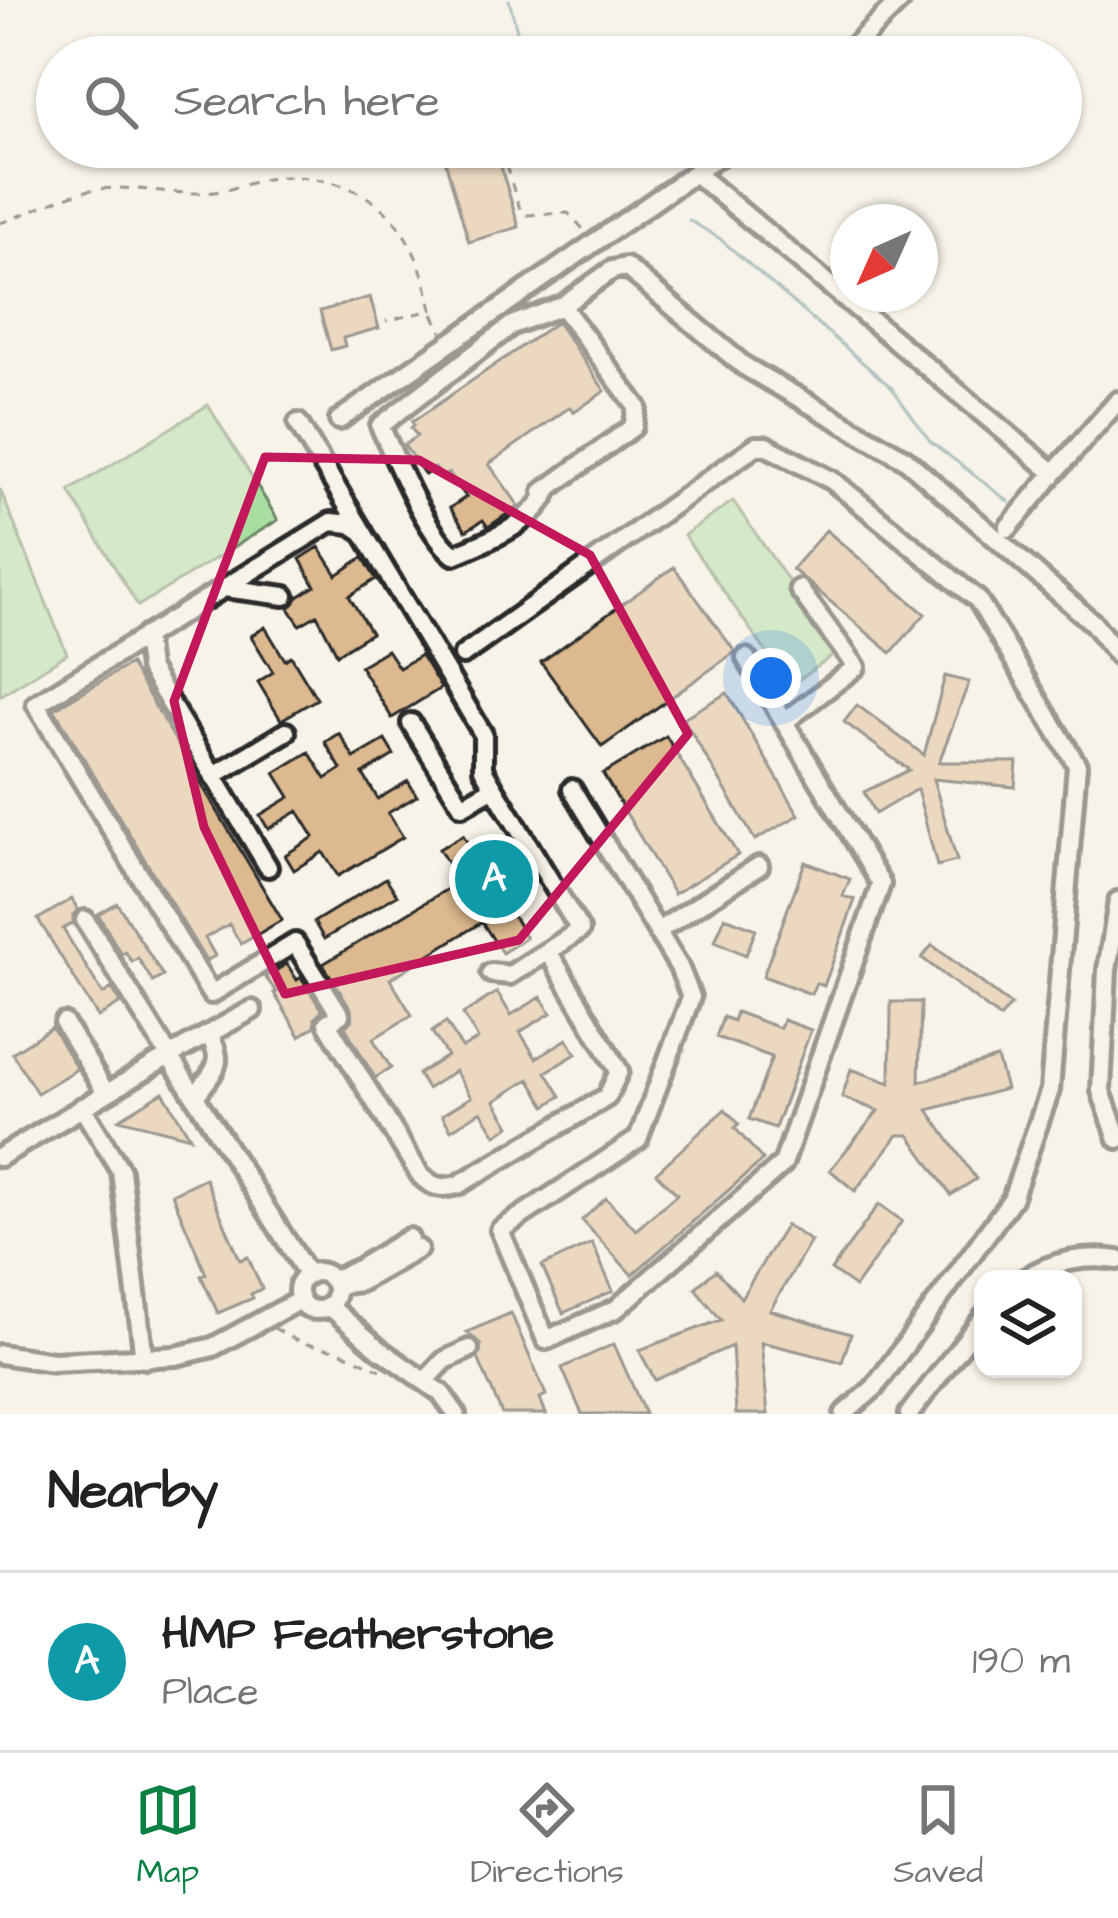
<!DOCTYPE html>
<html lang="en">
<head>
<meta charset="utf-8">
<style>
  body { margin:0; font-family:"Architects Daughter",sans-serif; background:#f2f2f2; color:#222 }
  .controls { position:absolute; right:36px; bottom:36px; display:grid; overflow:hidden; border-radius:24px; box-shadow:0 3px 9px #0004 }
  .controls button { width:108px; height:108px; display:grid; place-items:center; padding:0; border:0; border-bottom:3px solid #e0e0e0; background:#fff; color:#222; font:60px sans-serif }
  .compass { position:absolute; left:830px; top:204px; width:108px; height:108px; border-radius:50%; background:#fff; box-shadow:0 3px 9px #0004; rotate:225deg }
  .you { position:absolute; left:771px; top:678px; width:42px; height:42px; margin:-30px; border:9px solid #fff; border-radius:50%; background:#1a73e8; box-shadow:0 0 0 18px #1a73e833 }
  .badge { display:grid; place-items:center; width:78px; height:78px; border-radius:50%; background:#0b8043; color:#fff; font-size:39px; font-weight:700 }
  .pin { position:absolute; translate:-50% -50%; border:6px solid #fff; box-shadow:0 3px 12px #0006 }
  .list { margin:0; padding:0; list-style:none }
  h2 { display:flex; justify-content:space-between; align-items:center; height:156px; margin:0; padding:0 48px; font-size:51px }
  h2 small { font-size:39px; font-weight:400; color:#767676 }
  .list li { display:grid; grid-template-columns:78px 1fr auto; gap:36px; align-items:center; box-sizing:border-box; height:180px; padding:0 48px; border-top:3px solid #e0e0e0 }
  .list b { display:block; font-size:45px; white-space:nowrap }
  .list p { margin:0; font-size:39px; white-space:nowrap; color:#767676 }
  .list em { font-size:39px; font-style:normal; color:#767676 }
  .icon { flex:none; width:66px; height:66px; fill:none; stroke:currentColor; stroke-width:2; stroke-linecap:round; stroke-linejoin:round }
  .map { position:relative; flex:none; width:1118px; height:1414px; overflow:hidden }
  .search { position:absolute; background:#fff; box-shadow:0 3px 9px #0004; left:36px; right:36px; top:36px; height:132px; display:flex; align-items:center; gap:30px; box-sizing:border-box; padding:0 42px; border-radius:66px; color:#767676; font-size:45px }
  .sheet { height:336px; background:#fff }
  nav { display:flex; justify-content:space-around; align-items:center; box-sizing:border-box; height:168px; border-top:3px solid #e0e0e0; background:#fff; font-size:33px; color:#767676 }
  nav a { display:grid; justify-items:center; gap:6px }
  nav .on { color:#0b8043 }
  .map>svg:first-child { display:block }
</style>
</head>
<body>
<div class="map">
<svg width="1118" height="1414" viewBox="0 0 1118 1414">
  <rect width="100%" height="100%" fill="#f7f3e8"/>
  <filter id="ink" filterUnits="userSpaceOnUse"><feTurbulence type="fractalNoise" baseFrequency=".00833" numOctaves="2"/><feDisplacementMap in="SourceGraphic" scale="24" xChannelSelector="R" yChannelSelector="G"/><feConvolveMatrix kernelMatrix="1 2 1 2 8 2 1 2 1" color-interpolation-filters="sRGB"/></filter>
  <g filter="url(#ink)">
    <path fill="#a9dea1" stroke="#6a8466" stroke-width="3" d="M208 405 278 520 138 606 69 491Z
      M0 489 67 654 0 696Z
      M733 501 838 652 790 686 684 535Z"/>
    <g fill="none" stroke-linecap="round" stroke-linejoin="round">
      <path stroke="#608f96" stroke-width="3" d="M509 0 524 57
        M689 220 719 238 892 388 930 441 1009 502"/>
    </g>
    <path fill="#dcb98e" stroke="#2b2b2b" stroke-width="3" d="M441 147H503L506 159 499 161 519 227 469 242Z
      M370 297 379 328 343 338 345 346 331 350 320 311Z
      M557 322 605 391 574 412 570 407 489 464 519 506 488 527 483 520 466 531 450 508 466 497 449 473 442 477 435 468 425 475 404 445 417 436 411 428 414 425 412 422Z
      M826 530 925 614 891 653 792 569Z
      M319 547 337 575 363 557 376 579 349 596 371 633 337 654 317 615 300 625 289 608 298 597 315 586 300 559Z
      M674 567 735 652 602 747 541 662Z
      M265 627 285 660 291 656 317 699 281 720 258 682 273 672 251 636Z
      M387 650 399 668 421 655 441 688 392 718 360 666Z
      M130 664 282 920 241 944 229 924 205 938 215 956 206 961 54 709Z
      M945 676 969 682 939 762H1017L1015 787 933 779 957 861 937 866 917 789 875 814 864 792 909 770 844 722 857 705 924 755Z
      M727 693 799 815 755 840 683 718Z
      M339 733 354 758 385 740 394 755 363 774 378 799 408 781 417 796 388 813 403 837 367 859 338 876 323 852 294 870 285 855 314 837 298 811 268 829 260 815 290 797 275 773 309 752 326 779 341 769 325 742Z
      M666 736 738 855 674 894 603 774Z
      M463 835 481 865 501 854 507 864 520 856 533 878 520 886 522 890 504 901 526 938 502 953 482 922 390 979 412 1015 373 1039 391 1068 375 1078 345 1027 352 1020 351 1009 323 964 459 882 439 849Z
      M805 862 850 879 843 896 855 900 824 986 816 983 811 994 763 976Z
      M386 878 397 895 324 939 314 922Z
      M72 899 78 910 73 915V923L63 929 103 994 112 988 121 1003 98 1017 38 919Z
      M117 903 163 976 153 982 138 958 132 962 125 952 121 954 98 914Z
      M725 917 756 929 746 955 715 941Z
      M932 945 1011 1005 1000 1018 922 958Z
      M287 964 297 980 301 977 322 1011 315 1018V1026L300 1036 274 993 277 992 265 977Z
      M497 992 511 1015 541 997 551 1013 520 1032 536 1058 567 1039 576 1054 546 1072 561 1096 546 1106 529 1079 495 1101 510 1126 496 1135 481 1111 451 1130 442 1115 471 1097 455 1071 427 1089 418 1074 447 1056 432 1032 446 1022 462 1048 478 1039 463 1014Z
      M891 1002H921L919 1082 997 1058 1006 1089 928 1110 976 1179 951 1195 909 1135H898L855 1191 830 1170 878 1111 842 1097 851 1069 890 1083Z
      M736 1012 780 1028 783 1020 811 1030 775 1128 749 1119 772 1057 716 1037 723 1017 733 1021Z
      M52 1027 77 1069 37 1093 12 1053Z
      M163 1092 190 1137 119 1119Z
      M725 1109 739 1124 735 1128 763 1160 632 1275 582 1220 606 1198 636 1230 677 1194 656 1173Z
      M205 1178 240 1260 248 1257 262 1289 251 1294 253 1298 218 1313 201 1276 206 1274 172 1194Z
      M879 1204 902 1221 855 1287 831 1270Z
      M786 1225 811 1241 770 1310 851 1334 842 1362 761 1342 768 1414H736L732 1346 655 1380 639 1350 721 1320 695 1288 716 1270 741 1298Z
      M592 1243 613 1291 563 1313 542 1266Z
      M511 1313 546 1395 540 1398 546 1414H502L478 1358 481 1345 467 1332Z
      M614 1344 645 1414H582L562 1368Z"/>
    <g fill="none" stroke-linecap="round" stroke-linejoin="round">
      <defs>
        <path id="minor" d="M843 57 901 0
          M695 173 1054 473 1118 401
          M339 420 732 147
          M298 423 483 734V769L494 788 462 806 411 723
          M550 487C534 524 490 540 454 555 426 534 396 459 380 426L512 325 562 306 612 270 626 267 744 366 905 459 1093 623 1118 655
          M543 492 633 427 637 407 562 306
          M1008 528 1054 473
          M363 532 351 524 331 522 36 704 211 994 295 943 340 1015 327 1023 420 1175C433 1188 441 1189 458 1185L607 1097 619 1071 548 951 580 930 494 788
          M224 588 285 596
          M145 636 149 668 268 867
          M463 655 756 446H766L833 481 978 600 1077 765 1050 1090 1012 1199 874 1388 844 1414
          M784 722 856 667 799 589
          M213 776 286 732
          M572 789 679 967 691 997 638 1139 500 1230 546 1340 616 1309 783 1164 881 884 746 658
          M1118 901 1107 970 1101 1091 1118 1139
          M85 920 169 1056 252 1010
          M658 931 759 866
          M491 973 510 975 548 951
          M64 1023 106 1093
          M195 1097C214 1069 226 1066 209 1034
          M82 1107 121 1171 144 1359
          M0 1157 169 1056 308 1275
          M298 1291a19 19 0 1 1 38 0a19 19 0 1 1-38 0Z
          M1025 1279C1051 1261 1087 1255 1118 1260
          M333 1280 358 1269 409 1238
          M335 1285 360 1282 418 1249
          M329 1306 379 1349 441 1393 456 1414
          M0 1354 53 1362 176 1356 213 1347 300 1300
          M425 1381 445 1360 469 1349
          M909 1414 983 1318"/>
      </defs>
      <use href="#minor" stroke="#2b2b2b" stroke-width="26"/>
      <path stroke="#2b2b2b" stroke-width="3" stroke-dasharray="9 9" stroke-linecap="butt" d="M506 166 520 209 527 215 568 213 586 232
        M0 223C28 214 59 197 86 191 129 182 171 197 214 192 238 189 261 177 285 177 376 177 415 227 432 310L386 321
        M433 314 442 332
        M274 1328 301 1343 339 1351 381 1370"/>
      <use href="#minor" stroke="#f7f3e8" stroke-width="16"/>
    </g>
  </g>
  <path d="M0 0H1118V1414H0ZM265 457 419 460 590 555 688 734 519 940 285 994 204 827 174 701Z" fill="#f7f3e8" fill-opacity=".55" fill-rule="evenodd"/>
  <path fill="none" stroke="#c2185b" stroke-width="9" stroke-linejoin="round" d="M265 457 419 460 590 555 688 734 519 940 285 994 204 827 174 701Z"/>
</svg>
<div class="controls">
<button><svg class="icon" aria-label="layers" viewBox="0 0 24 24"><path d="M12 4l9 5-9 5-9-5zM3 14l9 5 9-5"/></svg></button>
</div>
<svg class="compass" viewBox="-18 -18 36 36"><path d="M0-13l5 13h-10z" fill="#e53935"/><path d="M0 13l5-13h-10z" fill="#767676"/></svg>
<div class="you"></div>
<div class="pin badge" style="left:494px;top:879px;background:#0f9aa8">A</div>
<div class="search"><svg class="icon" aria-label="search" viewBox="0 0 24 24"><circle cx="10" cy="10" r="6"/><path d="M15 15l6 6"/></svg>Search here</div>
</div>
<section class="sheet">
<h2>Nearby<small></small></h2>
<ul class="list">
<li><span class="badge" style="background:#0f9aa8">A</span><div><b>HMP Featherstone</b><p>Place</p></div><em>190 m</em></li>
</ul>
</section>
<nav>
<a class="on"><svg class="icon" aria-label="map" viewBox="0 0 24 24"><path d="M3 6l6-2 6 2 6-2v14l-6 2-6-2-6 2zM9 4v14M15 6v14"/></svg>Map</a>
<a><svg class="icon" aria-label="directions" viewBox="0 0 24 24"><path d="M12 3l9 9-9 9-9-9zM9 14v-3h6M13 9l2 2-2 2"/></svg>Directions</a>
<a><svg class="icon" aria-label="saved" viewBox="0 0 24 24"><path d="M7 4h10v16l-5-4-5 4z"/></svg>Saved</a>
</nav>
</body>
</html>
